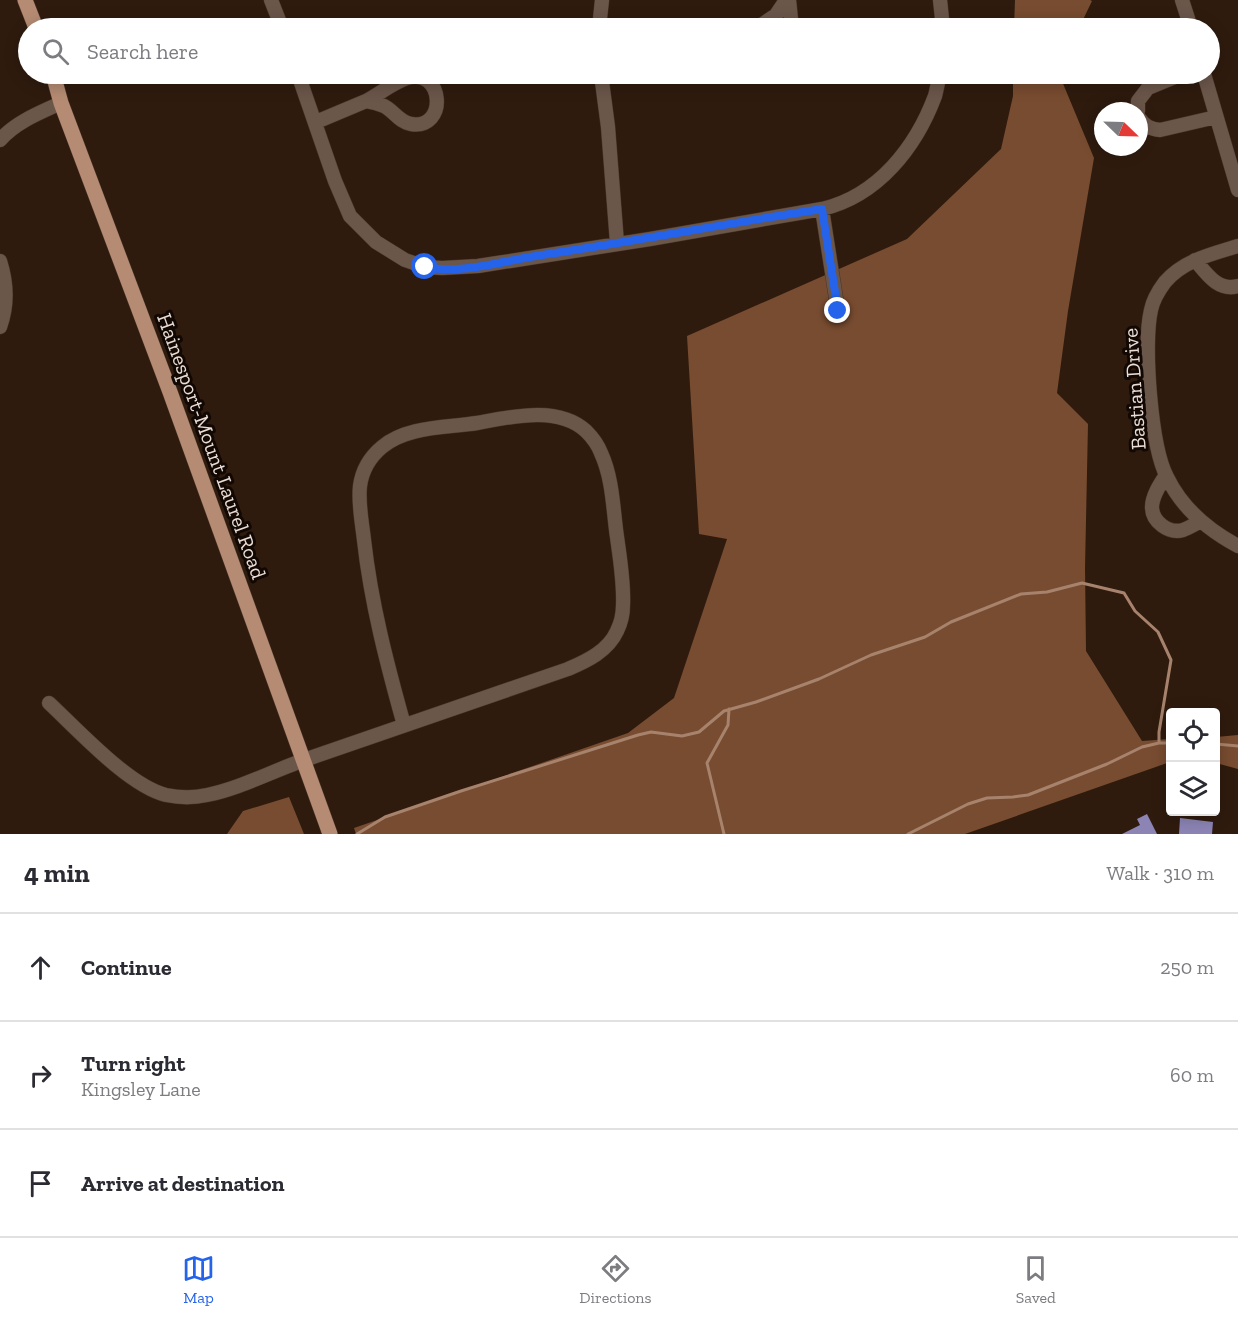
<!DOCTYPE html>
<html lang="en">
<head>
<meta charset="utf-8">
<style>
  body { margin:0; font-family:"Zilla Slab",serif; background:#f7f7f7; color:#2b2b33 }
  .controls { position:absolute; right:18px; bottom:18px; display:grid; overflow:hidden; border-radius:6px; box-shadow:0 3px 15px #0003 }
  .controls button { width:54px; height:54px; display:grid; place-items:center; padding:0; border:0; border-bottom:2px solid #e1e1e2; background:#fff; color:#2b2b33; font:30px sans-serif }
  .compass { position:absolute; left:1094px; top:102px; width:54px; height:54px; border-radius:50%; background:#fff; box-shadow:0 3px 15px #0003; rotate:113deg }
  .stop { position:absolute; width:18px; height:18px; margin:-14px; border:4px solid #2563eb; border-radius:50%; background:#fff }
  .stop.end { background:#2563eb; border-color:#fff; box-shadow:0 2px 6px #0008 }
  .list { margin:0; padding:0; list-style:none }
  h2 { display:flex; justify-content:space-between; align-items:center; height:78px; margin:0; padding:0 24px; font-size:26px }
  h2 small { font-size:20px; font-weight:400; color:#7c7c81 }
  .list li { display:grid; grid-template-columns:39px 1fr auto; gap:18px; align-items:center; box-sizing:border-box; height:108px; padding:0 24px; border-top:2px solid #e1e1e2 }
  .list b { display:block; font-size:22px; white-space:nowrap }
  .list p { margin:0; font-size:20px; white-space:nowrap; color:#7c7c81 }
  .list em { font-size:20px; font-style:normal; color:#7c7c81 }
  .icon { flex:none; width:33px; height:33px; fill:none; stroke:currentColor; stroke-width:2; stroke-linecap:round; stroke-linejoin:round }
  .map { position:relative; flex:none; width:1238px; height:834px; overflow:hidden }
  .search { position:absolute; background:#fff; box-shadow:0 3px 15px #0003; left:18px; right:18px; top:18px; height:66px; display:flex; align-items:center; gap:15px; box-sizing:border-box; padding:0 21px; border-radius:33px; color:#7c7c81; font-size:22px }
  .sheet { height:402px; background:#fff }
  nav { display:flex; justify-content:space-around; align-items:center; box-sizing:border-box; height:84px; border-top:2px solid #e1e1e2; background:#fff; font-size:16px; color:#7c7c81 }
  nav a { display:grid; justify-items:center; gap:3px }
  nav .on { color:#2563eb }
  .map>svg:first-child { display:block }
</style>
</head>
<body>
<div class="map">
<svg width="1238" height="834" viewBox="0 0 1238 834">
  <rect width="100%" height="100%" fill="#2f1b0e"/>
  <path fill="#784c30" d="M1015 0H1090L1092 1 1079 28H1014Z
    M1013 74H1059L1094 158 1068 311 1057 393 1088 424 1085 568 1086 651 1142 741 1170 739V762L965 834H356L354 828 628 733 674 698 727 539 699 534 687 336 907 239 1001 149 1013 96Z
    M1238 735V769L1216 763V737Z
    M289 797 304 834H227L243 811Z"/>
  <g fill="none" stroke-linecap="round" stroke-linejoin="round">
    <path stroke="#a7836d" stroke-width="3" d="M1216 744 1238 746
      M357 834 385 817 461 791 638 735 651 732 682 736 699 732 724 711 756 702 819 679 871 655 925 637 951 622 1021 594 1047 592 1082 583 1124 593 1135 611 1158 632 1171 660 1159 732V743
      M724 834 707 763 728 725 729 709
      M908 834 968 804 987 798 1013 797 1028 795 1107 764 1142 747 1159 743H1170"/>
  </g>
  <path fill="#8b84b4" d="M1147 814 1157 834H1122L1140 825 1137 819Z
    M1180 818 1213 822 1212 834H1179Z"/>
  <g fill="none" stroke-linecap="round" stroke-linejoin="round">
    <defs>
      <path id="minor" d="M271 0 282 28
        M789 0 792 28
        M940 0 943 28
        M1182 0 1191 28
        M599 28 602 0
        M757 28 776 15 786 0
        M298 74 335 181 350 216 376 242 405 260 425 267 442 268 478 266 650 239 822 209C878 196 916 147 935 96 937 89 938 81 940 74
        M601 74 608 127 617 243
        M1204 74 1238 190
        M1138 111V101L1148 88 1182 74
        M1139 118C1145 126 1150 129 1160 130L1216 117
        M316 122 366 101C372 102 379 104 384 106 394 111 399 122 411 124 448 130 444 67 407 78 393 83 379 94 366 101
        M0 140C16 122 39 113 61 103
        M822 209 838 311
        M1238 246C1212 254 1184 260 1165 282 1159 290 1153 300 1151 310 1143 344 1151 447 1167 477 1182 508 1208 530 1238 546
        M1195 260C1206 273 1218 292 1238 286
        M0 261C7 283 8 305 0 327
        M1166 475C1160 484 1152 496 1152 507 1152 522 1169 534 1183 530 1189 528 1195 524 1201 521
        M49 703C78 730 129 786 166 795 180 798 194 798 207 795 242 788 276 769 310 758 396 728 482 698 568 669 587 661 608 651 617 631 621 623 623 614 623 605 624 582 620 559 617 537 613 510 613 479 601 453 598 445 592 437 586 431 558 405 510 417 477 423 446 428 407 426 382 447 370 457 362 471 360 486 358 504 362 522 364 540 371 603 387 664 404 725"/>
      <path id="major" d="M25 0 36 28
        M53 74 61 103 170 392 330 834"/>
    </defs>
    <use href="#minor" stroke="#49362a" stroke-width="15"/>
    <use href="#major" stroke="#49362a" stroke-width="16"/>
    <use href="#minor" stroke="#6b564a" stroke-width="14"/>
    <use href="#major" stroke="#b58b73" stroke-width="15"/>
  </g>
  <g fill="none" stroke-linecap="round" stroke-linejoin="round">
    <path stroke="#2563eb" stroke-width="8" d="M425 267C463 275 505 260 542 255 636 241 729 223 822 209L838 311"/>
  </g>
  <g text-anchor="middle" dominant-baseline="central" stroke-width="6" stroke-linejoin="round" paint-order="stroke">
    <g font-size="21" fill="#ebddd5" stroke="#110804">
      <text transform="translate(1134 389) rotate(-94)">Bastian Drive</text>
      <text transform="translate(212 446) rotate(70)">Hainesport-Mount Laurel Road</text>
    </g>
  </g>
</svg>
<div class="controls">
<button><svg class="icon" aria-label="locate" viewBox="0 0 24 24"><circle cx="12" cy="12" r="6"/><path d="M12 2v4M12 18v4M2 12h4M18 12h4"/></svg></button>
<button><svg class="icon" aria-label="layers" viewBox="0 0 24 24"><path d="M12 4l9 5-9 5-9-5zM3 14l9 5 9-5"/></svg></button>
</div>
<svg class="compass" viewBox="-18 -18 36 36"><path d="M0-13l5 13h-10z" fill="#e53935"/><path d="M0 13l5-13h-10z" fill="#7c7c81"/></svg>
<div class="stop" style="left:425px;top:267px"></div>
<div class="stop end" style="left:838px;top:311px"></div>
<div class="search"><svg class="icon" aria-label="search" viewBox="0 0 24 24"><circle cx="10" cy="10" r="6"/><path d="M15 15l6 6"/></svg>Search here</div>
</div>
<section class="sheet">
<h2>4 min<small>Walk · 310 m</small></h2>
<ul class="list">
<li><svg class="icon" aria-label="ahead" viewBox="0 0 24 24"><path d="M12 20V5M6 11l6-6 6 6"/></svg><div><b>Continue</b></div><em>250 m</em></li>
<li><svg class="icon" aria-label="right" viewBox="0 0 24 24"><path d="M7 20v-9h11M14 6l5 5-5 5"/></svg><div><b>Turn right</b><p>Kingsley Lane</p></div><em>60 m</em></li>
<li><svg class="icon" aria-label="arrive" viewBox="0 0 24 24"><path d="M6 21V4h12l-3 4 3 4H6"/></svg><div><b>Arrive at destination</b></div></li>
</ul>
</section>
<nav>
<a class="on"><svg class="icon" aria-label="map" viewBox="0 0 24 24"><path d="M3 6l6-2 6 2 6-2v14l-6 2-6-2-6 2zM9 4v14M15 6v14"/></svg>Map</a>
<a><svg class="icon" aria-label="directions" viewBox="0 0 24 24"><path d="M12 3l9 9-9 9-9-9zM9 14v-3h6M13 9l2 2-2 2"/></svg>Directions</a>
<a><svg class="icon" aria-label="saved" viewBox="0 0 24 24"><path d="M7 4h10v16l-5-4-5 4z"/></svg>Saved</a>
</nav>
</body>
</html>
